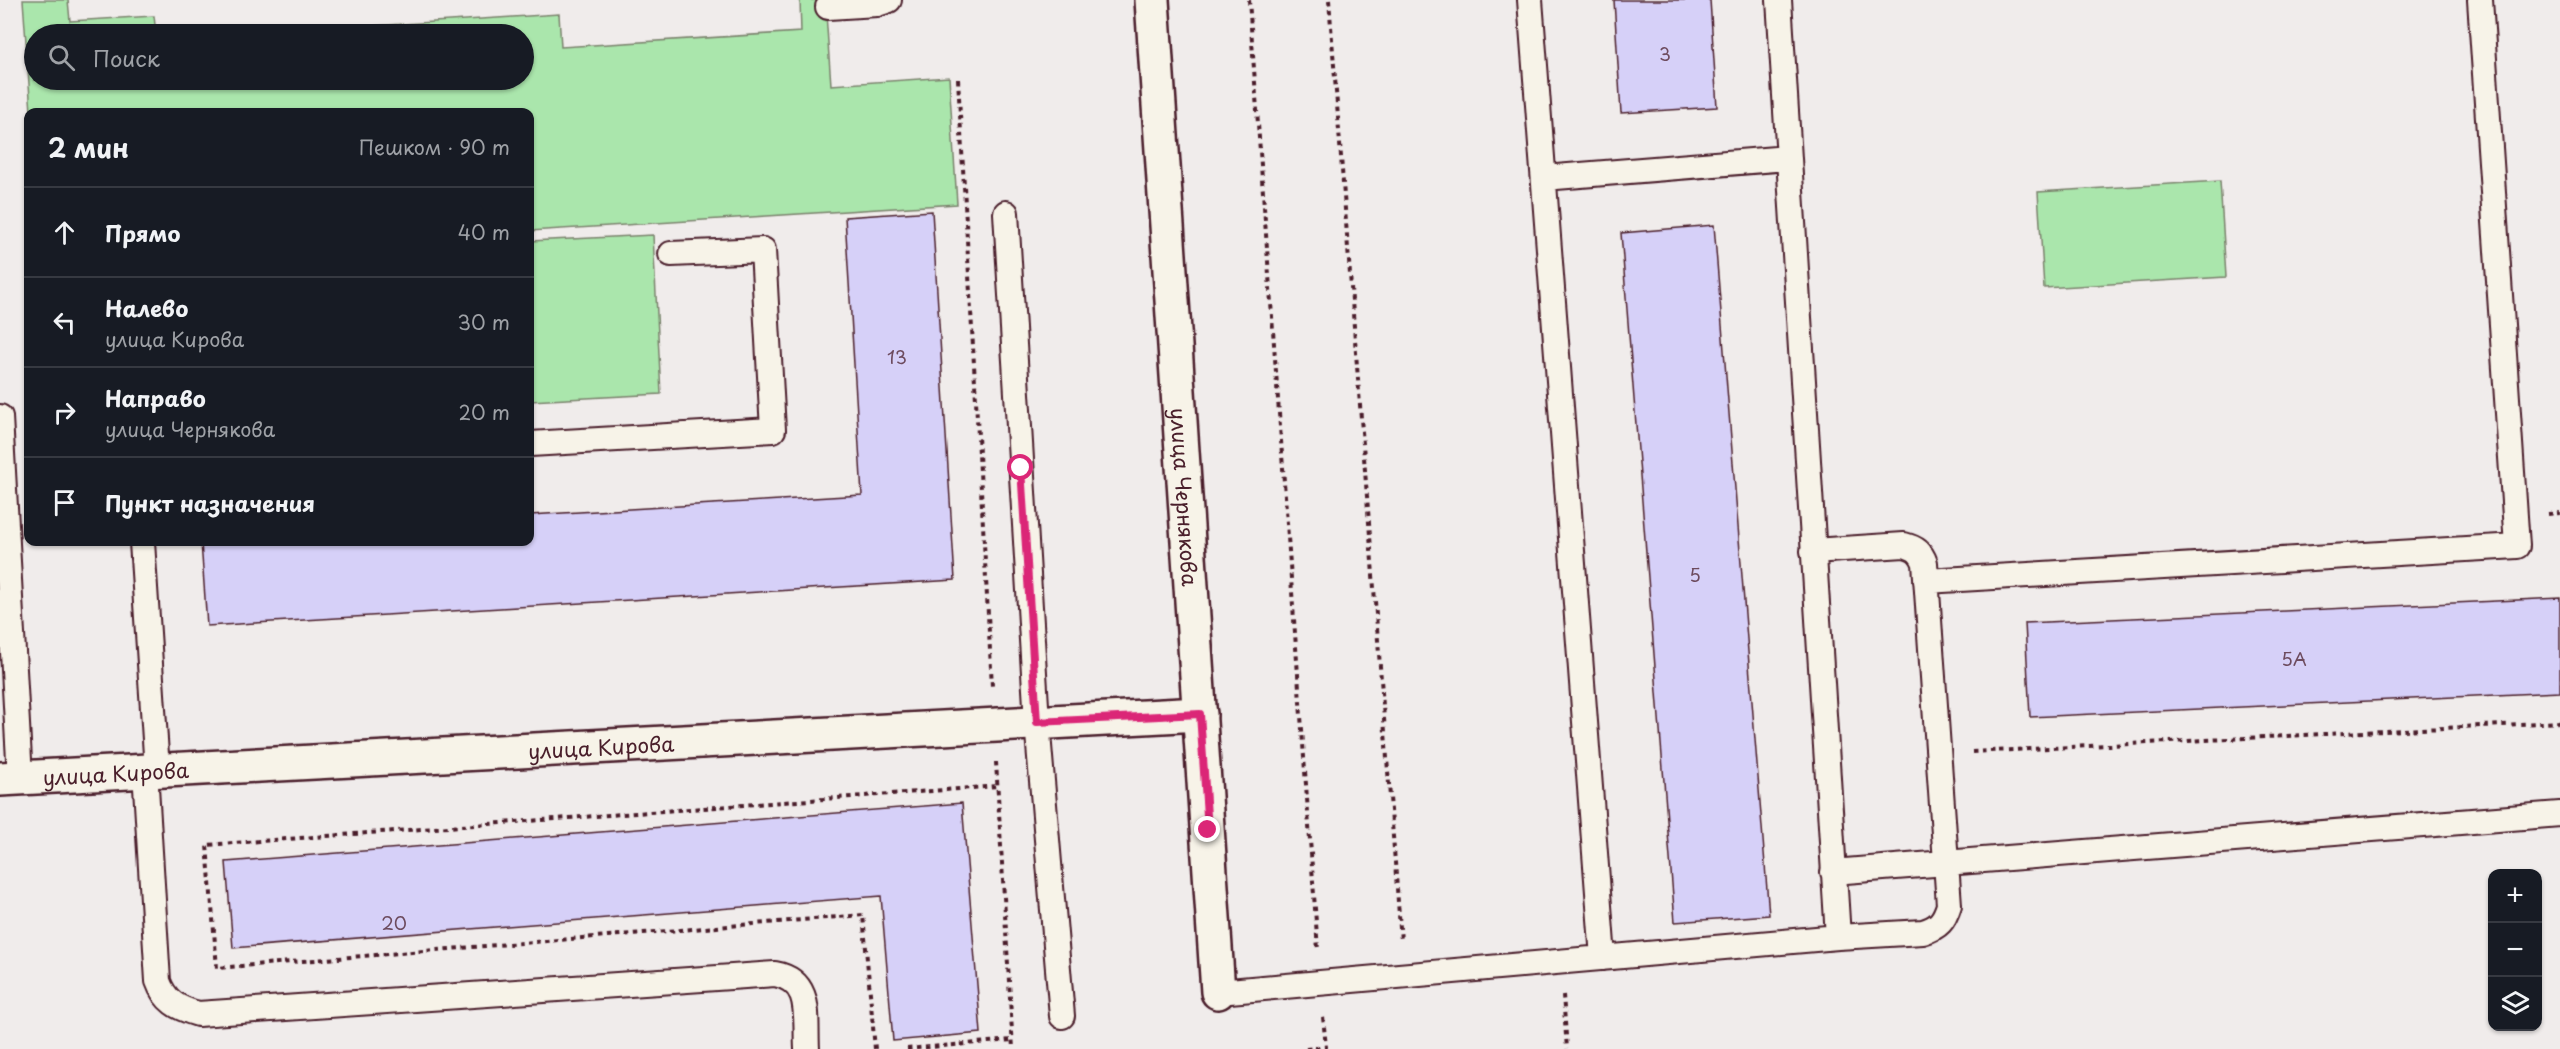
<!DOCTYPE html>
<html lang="ru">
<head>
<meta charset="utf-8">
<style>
  body { margin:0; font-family:"Playpen Sans",sans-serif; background:#242831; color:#f1f3f6 }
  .controls { position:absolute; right:18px; bottom:18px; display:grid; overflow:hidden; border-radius:12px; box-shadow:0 2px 4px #0004 }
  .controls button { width:54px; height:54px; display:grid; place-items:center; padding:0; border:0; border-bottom:2px solid #363941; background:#171b24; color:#f1f3f6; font:30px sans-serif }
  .stop { position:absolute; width:18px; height:18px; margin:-14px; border:4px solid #db2777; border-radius:50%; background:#fff }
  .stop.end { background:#db2777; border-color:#fff; box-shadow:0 2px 6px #0008 }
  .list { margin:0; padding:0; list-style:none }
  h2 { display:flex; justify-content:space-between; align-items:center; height:78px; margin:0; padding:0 24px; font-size:26px }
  h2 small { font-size:20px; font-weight:400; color:#9ea1a6 }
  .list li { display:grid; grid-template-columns:39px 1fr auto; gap:18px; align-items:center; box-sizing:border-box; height:90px; padding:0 24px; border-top:2px solid #363941 }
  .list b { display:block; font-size:22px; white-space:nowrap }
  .list p { margin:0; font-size:20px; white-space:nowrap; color:#9ea1a6 }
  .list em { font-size:20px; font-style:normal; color:#9ea1a6 }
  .icon { flex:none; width:33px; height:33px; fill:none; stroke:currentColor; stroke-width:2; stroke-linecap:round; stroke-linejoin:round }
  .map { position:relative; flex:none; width:2560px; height:1049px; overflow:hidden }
  .search { position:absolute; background:#171b24; box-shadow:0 2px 4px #0004; left:24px; top:24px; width:510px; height:66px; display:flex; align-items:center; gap:15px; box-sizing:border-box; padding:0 21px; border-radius:33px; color:#9ea1a6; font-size:22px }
  .panel { position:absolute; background:#171b24; box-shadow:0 2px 4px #0004; left:24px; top:108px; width:510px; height:438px; border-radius:12px }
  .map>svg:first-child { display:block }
</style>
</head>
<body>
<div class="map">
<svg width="2560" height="1049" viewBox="0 0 2560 1049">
  <rect width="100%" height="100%" fill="#f0eceb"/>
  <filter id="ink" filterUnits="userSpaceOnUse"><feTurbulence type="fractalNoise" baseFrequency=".0167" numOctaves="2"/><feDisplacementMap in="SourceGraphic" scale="12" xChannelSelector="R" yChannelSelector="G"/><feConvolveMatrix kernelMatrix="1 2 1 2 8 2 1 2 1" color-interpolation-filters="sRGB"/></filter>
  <g filter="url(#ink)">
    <path fill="#aae6ac" stroke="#7a826c" stroke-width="1.5" d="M23 0H68L70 21 154 16 156 34H34V80H524V34H244L559 14 561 47 801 32 800 0H825L831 85 949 77 957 204 530 231V112H31Z
      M2220 181 2226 277 2044 288 2038 192Z
      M653 235 661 394 530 401V241Z"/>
    <path fill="#d6d0f8" stroke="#4a1f2b" stroke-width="1.5" d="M1614 0H1710L1717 107 1621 113Z
      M932 211 955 580 207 626 201 542H530V515L862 495 845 217Z
      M1714 225 1769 915 1675 922 1621 233Z
      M2560 598V692L2030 717 2025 623Z
      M962 803 981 1033 893 1041 881 896 233 948 226 862Z"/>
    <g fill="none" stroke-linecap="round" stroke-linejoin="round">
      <defs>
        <path id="service" d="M1530 0 1603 958
          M1779 0 1838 937
          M828 7 877 4 889 0
          M1544 178 1788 158
          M1006 213 1037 722 1062 1016
          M0 417 20 778
          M530 444 773 430 763 250 671 254
          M142 542 157 770
          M1926 581 2517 546 2480 0
          M145 771 158 981C165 1001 177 1008 198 1014L775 974C813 981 805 1017 807 1049
          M1833 872 2560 814
          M1218 992 1838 937 1923 932C1939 927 1944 921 1949 905L1925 563C1921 552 1916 548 1904 545L1813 551"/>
        <g id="minor">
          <path id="s1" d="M1152 0 1218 992"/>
          <path id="s2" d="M0 779 1200 714"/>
        </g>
      </defs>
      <use href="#service" stroke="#4a1f2b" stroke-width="28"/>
      <use href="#minor" stroke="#4a1f2b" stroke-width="38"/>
      <path stroke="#4a1f2b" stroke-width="4" stroke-dasharray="4.5 4.5" stroke-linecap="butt" d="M1249 0 1318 950
        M1329 0 1401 941
        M958 79 992 686
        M2548 514 2560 513
        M1972 752 2560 722
        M996 762 1013 1049
        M1563 995 1567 1049
        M875 1049 863 915 217 968 207 845 998 786
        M907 1049 1012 1040
        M1306 1049 1326 1047 1323 1017"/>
      <use href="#service" stroke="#f7f3e8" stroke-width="24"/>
      <use href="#minor" stroke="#f7f3e8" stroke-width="33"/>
    </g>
  </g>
  <g fill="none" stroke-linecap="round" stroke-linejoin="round" filter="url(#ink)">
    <path stroke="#db2777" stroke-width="8" d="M1021 468 1037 722 1200 714 1208 830"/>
  </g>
  <g text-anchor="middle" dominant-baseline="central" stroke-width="4.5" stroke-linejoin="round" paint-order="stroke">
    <g font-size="18" fill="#6d4b5e">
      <text x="1665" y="53">3</text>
      <text x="897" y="356">13</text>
      <text x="1695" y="574">5</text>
      <text x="2294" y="658">5А</text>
      <text x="394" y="922">20</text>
    </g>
    <g font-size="21" fill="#4a1f2b" stroke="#f7f3e8">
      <text stroke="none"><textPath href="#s1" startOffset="498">улица Чернякова</textPath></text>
      <text stroke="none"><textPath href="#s2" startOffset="602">улица Кирова</textPath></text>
      <text stroke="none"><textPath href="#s2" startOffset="116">улица Кирова</textPath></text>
    </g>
  </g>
</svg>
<div class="controls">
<button>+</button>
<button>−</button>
<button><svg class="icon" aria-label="layers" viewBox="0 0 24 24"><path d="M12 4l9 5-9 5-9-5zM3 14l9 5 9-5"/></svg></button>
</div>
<div class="stop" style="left:1021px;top:468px"></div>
<div class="stop end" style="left:1208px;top:830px"></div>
<div class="search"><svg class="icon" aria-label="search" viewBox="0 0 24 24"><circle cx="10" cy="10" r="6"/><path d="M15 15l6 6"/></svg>Поиск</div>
<section class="panel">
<h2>2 мин<small>Пешком · 90 m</small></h2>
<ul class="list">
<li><svg class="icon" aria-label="ahead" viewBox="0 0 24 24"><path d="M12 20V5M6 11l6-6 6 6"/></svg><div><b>Прямо</b></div><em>40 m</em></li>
<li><svg class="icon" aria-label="left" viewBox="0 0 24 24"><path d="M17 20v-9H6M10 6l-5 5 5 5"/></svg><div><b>Налево</b><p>улица Кирова</p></div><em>30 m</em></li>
<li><svg class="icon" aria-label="right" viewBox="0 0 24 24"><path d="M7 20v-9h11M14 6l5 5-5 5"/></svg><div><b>Направо</b><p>улица Чернякова</p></div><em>20 m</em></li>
<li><svg class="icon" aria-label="arrive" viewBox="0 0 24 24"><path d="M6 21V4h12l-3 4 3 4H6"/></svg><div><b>Пункт назначения</b></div></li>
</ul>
</section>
</div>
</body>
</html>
